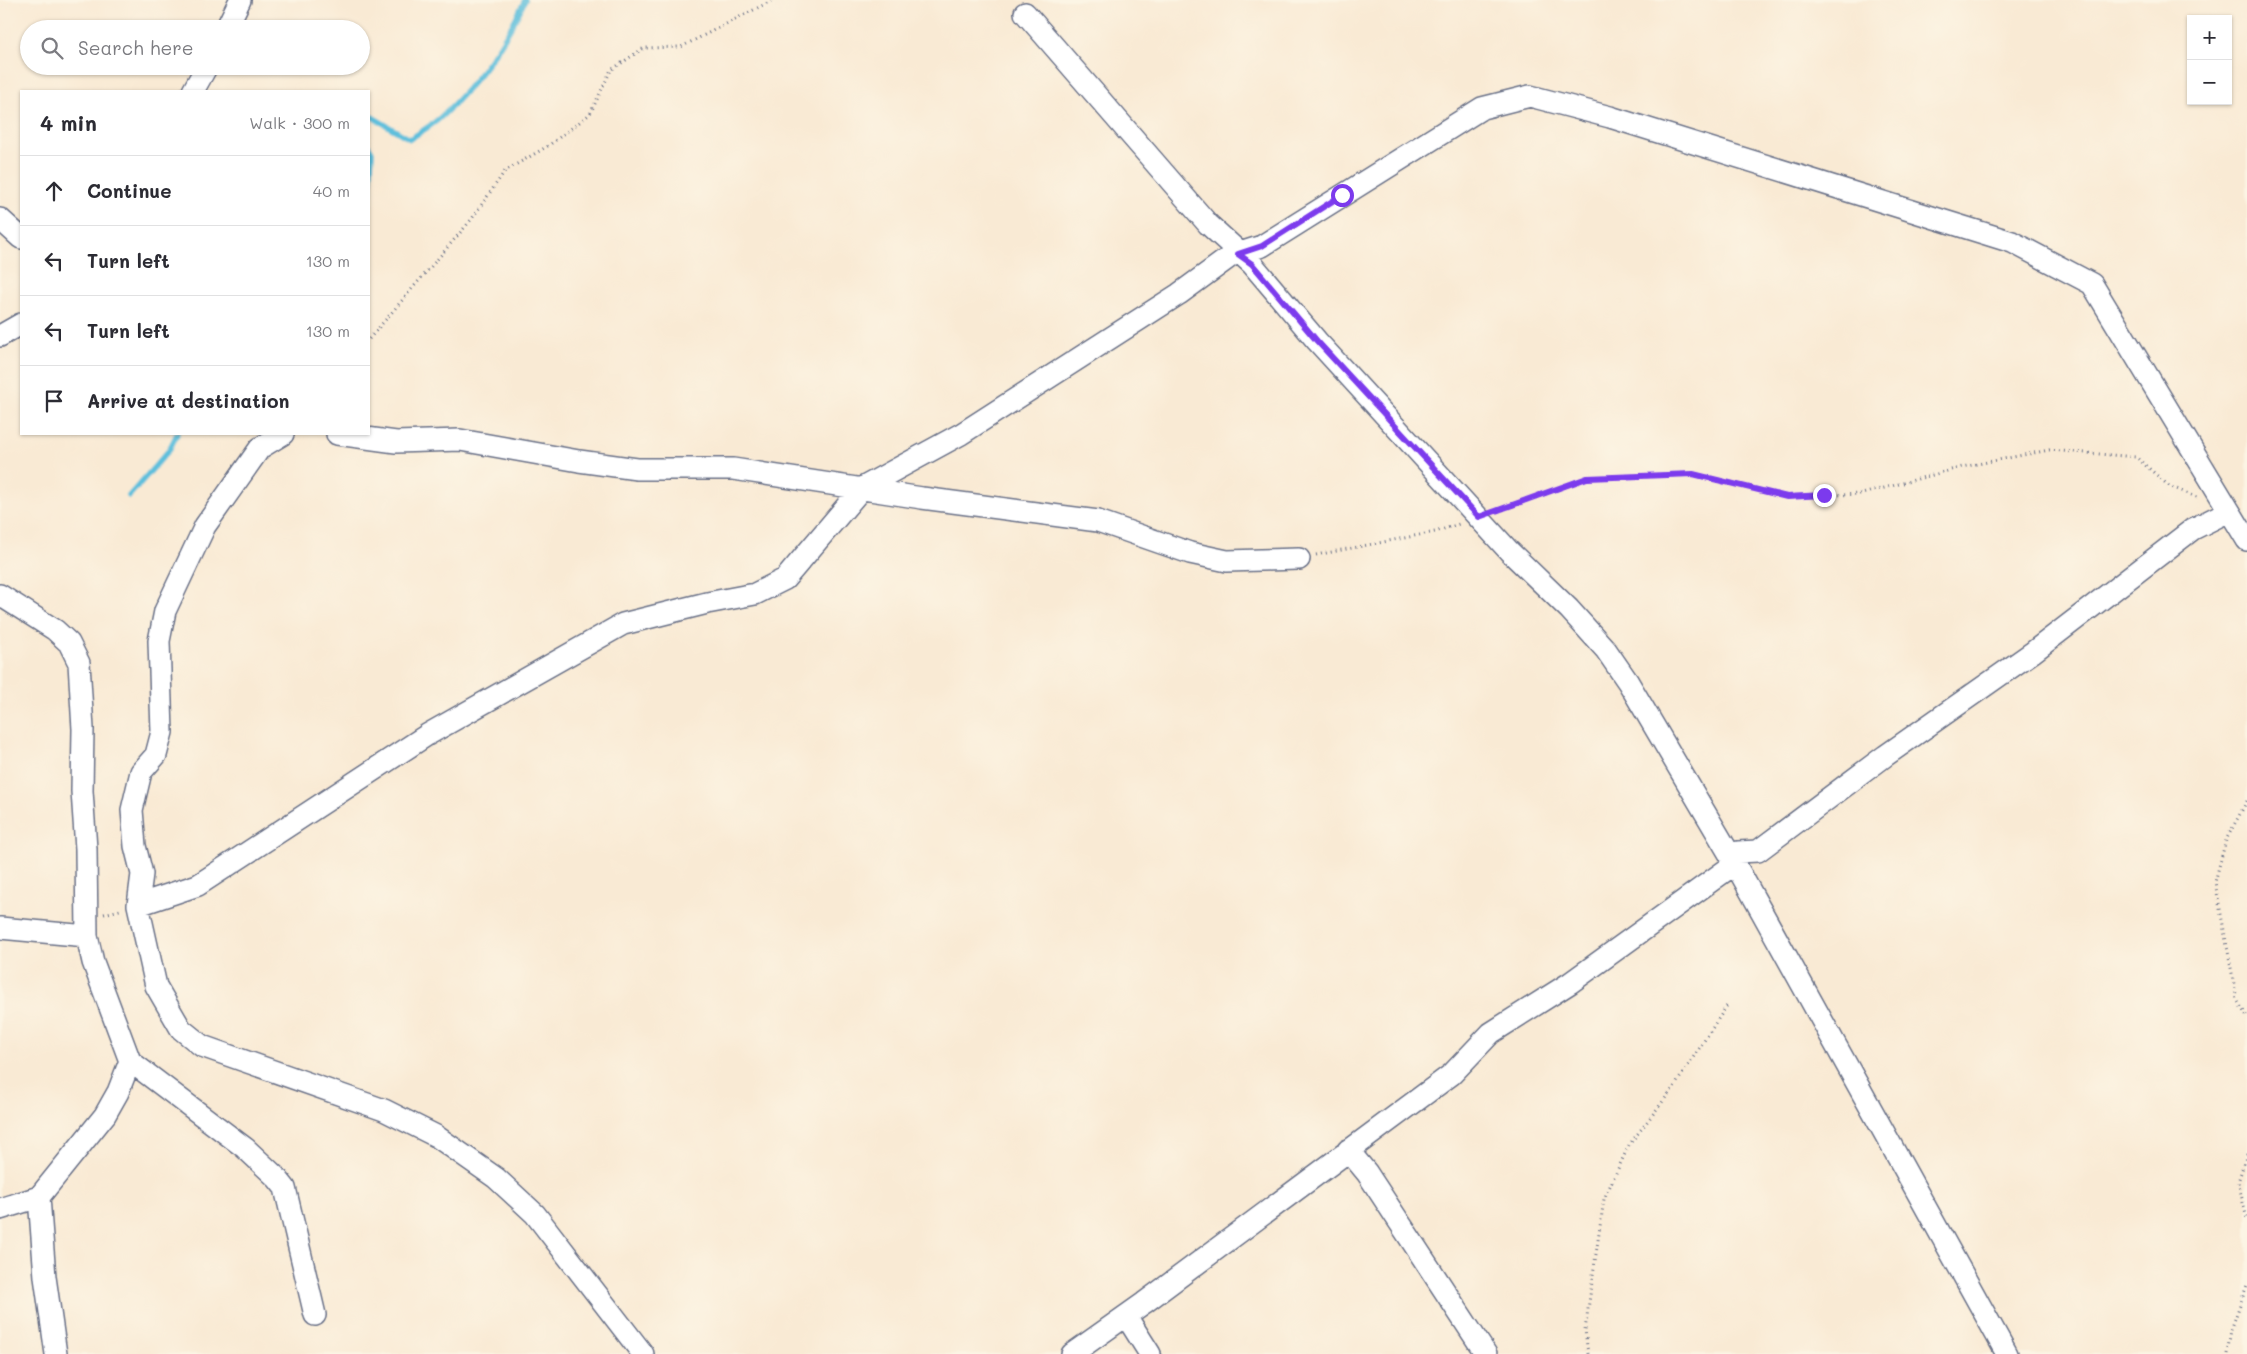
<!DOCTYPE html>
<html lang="en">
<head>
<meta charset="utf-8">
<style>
  body { margin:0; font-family:Mali,sans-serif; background:#f2f2f3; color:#2b2b33 }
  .controls { position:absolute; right:15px; top:15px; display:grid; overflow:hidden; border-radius:0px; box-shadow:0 1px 4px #0004 }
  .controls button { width:45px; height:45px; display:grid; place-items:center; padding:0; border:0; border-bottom:1px solid #e1e1e2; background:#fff; color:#2b2b33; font:25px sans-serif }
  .stop { position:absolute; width:15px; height:15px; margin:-11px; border:4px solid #7c3aed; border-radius:50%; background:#fff }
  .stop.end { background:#7c3aed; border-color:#fff; box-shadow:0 1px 5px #0008 }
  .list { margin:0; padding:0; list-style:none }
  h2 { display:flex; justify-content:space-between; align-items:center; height:65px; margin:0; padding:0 20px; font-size:21px }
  h2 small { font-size:16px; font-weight:400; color:#7c7c81 }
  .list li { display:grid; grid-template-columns:32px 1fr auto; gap:15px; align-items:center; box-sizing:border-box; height:70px; padding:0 20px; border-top:1px solid #e1e1e2 }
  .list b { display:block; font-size:19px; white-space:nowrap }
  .list em { font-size:16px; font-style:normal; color:#7c7c81 }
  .icon { flex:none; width:28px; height:28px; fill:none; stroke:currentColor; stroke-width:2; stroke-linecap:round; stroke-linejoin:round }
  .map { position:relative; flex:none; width:2247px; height:1354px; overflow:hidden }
  .search { position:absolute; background:#fff; box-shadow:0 1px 4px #0004; left:20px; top:20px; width:350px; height:55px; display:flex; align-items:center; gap:12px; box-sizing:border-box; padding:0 18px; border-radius:28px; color:#7c7c81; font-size:19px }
  .panel { position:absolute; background:#fff; box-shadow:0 1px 4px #0004; left:20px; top:90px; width:350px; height:345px; border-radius:0px }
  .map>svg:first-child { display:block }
</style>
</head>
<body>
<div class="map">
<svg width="2247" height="1354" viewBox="0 0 2247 1354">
  <rect width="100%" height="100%" fill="#fcf5e5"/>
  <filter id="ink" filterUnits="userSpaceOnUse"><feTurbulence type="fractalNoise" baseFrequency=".02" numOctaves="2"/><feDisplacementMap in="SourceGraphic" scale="10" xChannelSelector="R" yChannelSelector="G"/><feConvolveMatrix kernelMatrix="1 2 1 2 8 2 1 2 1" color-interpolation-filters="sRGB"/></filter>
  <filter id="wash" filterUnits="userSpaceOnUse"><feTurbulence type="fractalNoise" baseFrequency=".0096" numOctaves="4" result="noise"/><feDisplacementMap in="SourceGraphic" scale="20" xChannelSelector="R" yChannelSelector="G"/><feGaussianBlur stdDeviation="1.12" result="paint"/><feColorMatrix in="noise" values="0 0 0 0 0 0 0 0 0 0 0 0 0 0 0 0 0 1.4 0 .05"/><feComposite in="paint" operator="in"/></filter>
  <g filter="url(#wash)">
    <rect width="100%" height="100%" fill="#f9ead4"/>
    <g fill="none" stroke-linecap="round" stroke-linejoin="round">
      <path stroke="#5ebfdc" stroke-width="5.5" d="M369 115 410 139C420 132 433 125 442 116 476 83 505 43 525 0
        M369 147 372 152 369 204
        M129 496 169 450 177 434"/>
    </g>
  </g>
  <g filter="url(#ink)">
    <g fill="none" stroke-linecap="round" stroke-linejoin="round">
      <defs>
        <path id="minor" d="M1025 13 1208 224 1252 264 1317 341 1509 551 1569 609 1606 650 1628 682 1733 860 2007 1354
          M226 29 240 0
          M193 91 207 66
          M0 219 21 238
          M0 336 21 324
          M283 434 260 448 205 526 165 611 159 641 162 732 156 755 141 772 132 810 135 846 142 874 138 905 156 986 181 1029 202 1046 384 1110 436 1136 496 1178 535 1214 643 1354
          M337 434 396 442 460 440 579 461 637 469H733L922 498 1098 521 1190 553 1227 561 1299 559
          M0 595 55 630 69 643 79 663 83 729 82 791 86 849 87 936 93 962 130 1061 118 1092 105 1115 39 1197 0 1209
          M138 905 198 885 427 735 623 624 707 603 755 594 785 579 862 488 961 434 1179 294 1231 256 1262 246 1482 108 1530 96 1610 117 2012 242 2092 284 2247 540
          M0 928 87 936
          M130 1061 245 1148 277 1178 285 1188 315 1315
          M1348 1150 1367 1173 1486 1354
          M39 1197 45 1277 56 1354
          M1126 1316 1150 1354
          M1072 1354 1144 1303 1452 1074 1491 1033 1570 983 1729 868 1738 852 1758 851 1885 756 2033 652 2193 529 2229 511"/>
      </defs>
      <use href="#minor" stroke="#697087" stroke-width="24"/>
      <path stroke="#697087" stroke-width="3" stroke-dasharray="1 4" stroke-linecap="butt" d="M369 339 471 220 505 171 548 146 590 114 611 70 644 48 681 47 773 0
        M1498 511 1587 478 1693 474 1787 497 1862 494 1962 467 2049 450 2136 457 2169 486 2199 498
        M1316 555 1435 532 1459 524
        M2247 801 2226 840 2215 882 2237 1000 2247 1017
        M104 914 120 910
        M2247 1154 2238 1182 2247 1219
        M1588 1354 1585 1330 1604 1199 1629 1145 1674 1087 1728 1004
        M2227 1354 2231 1330 2247 1285"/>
      <use href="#minor" stroke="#fff" stroke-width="21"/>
    </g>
  </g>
  <g fill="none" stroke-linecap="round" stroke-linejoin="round" filter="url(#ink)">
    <path stroke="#7c3aed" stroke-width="6" d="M1342 195 1262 246 1238 254 1252 264 1317 341 1479 517 1587 478 1693 474 1787 497 1824 495"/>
  </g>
</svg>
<div class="controls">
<button>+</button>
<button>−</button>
</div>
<div class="stop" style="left:1342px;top:195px"></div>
<div class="stop end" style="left:1824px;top:495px"></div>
<div class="search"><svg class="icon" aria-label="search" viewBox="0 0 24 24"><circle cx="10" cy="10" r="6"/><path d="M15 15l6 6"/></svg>Search here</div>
<section class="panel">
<h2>4 min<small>Walk · 300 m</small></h2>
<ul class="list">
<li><svg class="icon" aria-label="ahead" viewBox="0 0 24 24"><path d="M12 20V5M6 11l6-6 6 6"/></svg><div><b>Continue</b></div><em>40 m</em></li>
<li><svg class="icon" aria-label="left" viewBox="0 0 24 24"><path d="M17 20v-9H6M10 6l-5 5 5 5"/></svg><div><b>Turn left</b></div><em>130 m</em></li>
<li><svg class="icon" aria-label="left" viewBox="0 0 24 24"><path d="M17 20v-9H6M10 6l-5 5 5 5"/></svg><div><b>Turn left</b></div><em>130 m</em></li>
<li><svg class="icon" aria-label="arrive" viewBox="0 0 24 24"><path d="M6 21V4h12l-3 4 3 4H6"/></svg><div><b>Arrive at destination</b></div></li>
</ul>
</section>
</div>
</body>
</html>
